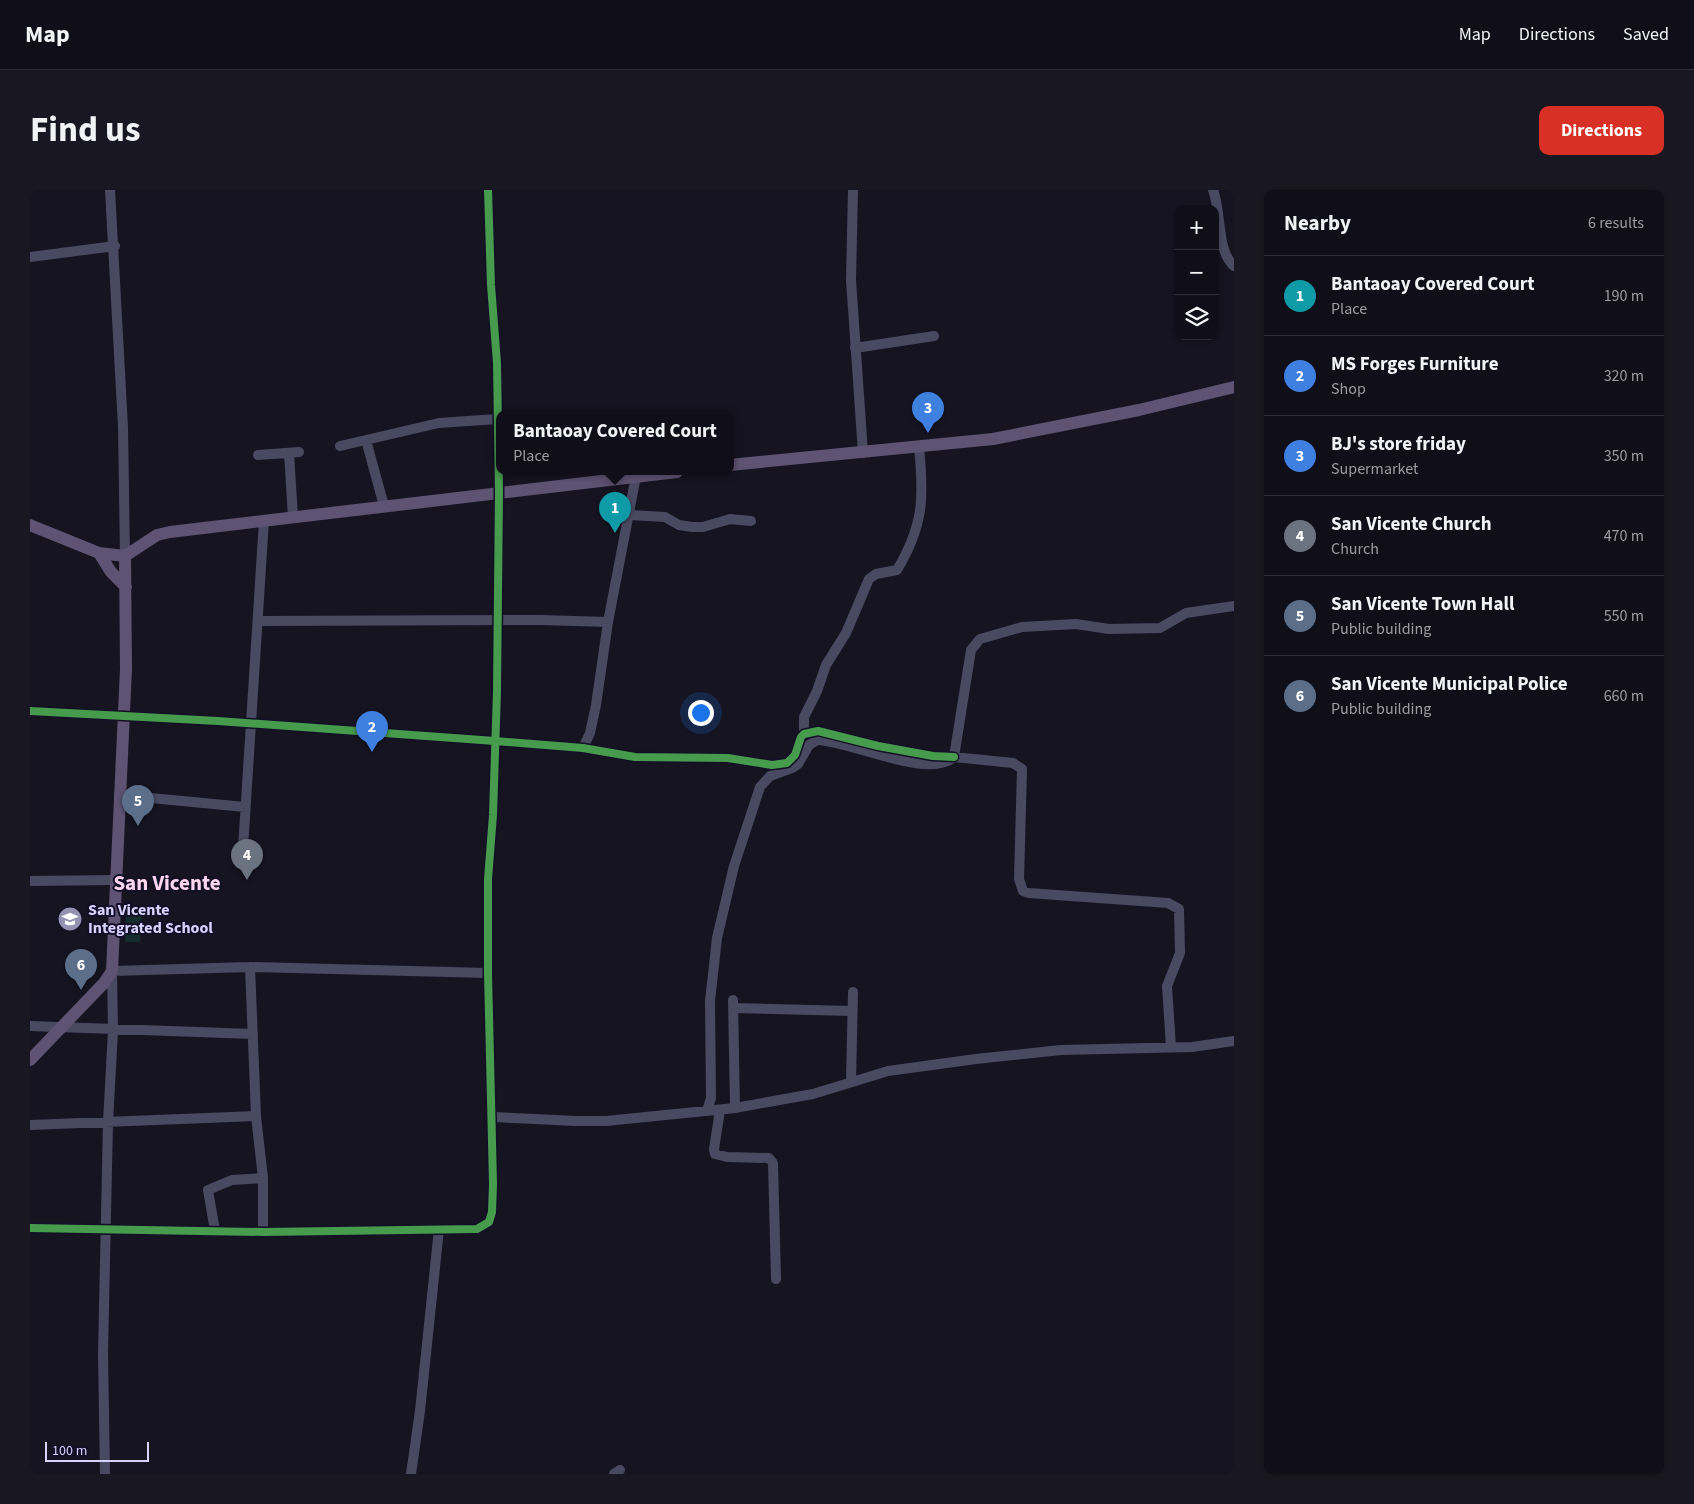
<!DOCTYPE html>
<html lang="en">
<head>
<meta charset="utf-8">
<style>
  body { margin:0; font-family:"Source Sans 3",sans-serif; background:#191822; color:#f1f3f6 }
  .controls { position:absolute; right:15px; top:15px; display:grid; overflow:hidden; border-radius:10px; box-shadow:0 1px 4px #0004 }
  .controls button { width:45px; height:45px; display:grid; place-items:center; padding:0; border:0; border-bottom:1px solid #302f38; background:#100f19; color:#f1f3f6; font:25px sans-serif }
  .scale { position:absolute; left:15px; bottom:12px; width:104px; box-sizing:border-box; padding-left:5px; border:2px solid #d9d4ff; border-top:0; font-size:14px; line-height:18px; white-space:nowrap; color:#d9d4ff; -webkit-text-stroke:4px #130f26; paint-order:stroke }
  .you { position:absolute; left:670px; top:522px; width:18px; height:18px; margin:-12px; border:4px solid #fff; border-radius:50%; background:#1a73e8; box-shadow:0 0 0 8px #1a73e833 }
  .badge { display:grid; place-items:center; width:32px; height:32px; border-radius:50%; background:#d93025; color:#fff; font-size:16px; font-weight:700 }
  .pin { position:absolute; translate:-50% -41px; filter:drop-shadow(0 1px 2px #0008) }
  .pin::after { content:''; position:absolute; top:26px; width:18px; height:15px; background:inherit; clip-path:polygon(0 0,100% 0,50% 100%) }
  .popup { position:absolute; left:466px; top:220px; width:238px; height:65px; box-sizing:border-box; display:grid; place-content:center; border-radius:10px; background:#100f19; filter:drop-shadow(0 1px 4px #0005); font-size:16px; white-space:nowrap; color:#9c9ca2 }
  .popup b { font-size:19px; color:#f1f3f6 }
  .popup::after { content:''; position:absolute; left:50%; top:100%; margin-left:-10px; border:10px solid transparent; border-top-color:#100f19 }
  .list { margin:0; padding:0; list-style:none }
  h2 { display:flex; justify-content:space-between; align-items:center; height:65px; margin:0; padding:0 20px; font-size:21px }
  h2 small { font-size:16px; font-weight:400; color:#9c9ca2 }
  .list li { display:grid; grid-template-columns:32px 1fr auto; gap:15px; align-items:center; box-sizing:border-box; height:80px; padding:0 20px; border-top:1px solid #302f38 }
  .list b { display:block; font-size:19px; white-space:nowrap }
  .list p { margin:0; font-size:16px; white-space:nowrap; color:#9c9ca2 }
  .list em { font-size:16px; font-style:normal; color:#9c9ca2 }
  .icon { flex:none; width:28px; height:28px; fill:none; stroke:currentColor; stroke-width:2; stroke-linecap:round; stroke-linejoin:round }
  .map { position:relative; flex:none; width:1204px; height:1284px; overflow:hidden; border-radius:10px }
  header { display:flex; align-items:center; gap:30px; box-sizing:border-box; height:70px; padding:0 25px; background:#100f19; border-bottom:1px solid #302f38 }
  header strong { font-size:24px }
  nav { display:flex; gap:28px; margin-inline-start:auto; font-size:18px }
  .intro { display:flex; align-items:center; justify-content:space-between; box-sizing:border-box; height:120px; padding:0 30px }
  h1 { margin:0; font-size:35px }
  .button { padding:12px 22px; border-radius:10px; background:#d93025; color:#fff; font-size:18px; font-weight:700 }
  main { display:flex; gap:30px; padding:0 30px }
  aside { flex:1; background:#100f19; border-radius:10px; box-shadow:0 1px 4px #0004 }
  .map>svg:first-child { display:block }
</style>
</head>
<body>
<header>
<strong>Map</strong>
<nav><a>Map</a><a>Directions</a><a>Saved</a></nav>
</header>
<div class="intro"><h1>Find us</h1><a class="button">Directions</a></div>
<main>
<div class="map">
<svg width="1204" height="1284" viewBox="0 0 1204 1284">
  <rect width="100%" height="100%" fill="#161421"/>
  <path fill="#132c2d" d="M96 722 112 723 110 752H95Z"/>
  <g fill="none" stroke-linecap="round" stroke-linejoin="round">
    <path stroke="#4a4962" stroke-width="10" d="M80 0 93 237 95 366
      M823 0 821 90 833 263
      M1183 0C1192 23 1186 60 1204 76
      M0 67 85 56
      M825 158 904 146
      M336 250 354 316
      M310 256 409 233 467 229
      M259 263 263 327
      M228 265 269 262
      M600 325 635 327 649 335 662 337H673L700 329 721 331
      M228 431 511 430 578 432
      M0 521 188 531 465 551 553 558 605 567 698 568 742 575 757 573 765 565 771 547 774 544 788 541 848 556 903 566 924 567
      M774 544V527L787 501 796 475 816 443 839 389 846 384 867 380C894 335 894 307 889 257
      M553 558 560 543 566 515 578 432 606 286
      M89 605 215 617
      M213 658 234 330
      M0 691 85 690
      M220 777 226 926 233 988V1042
      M703 810 705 918
      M704 818 822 821
      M0 836 223 844
      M1141 857 1137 796 1150 763 1149 719 1138 713 999 703 993 701 989 689 992 579 983 573 924 567 941 460 950 449 992 437 1046 434 1079 439 1130 438 1156 423 1204 416
      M821 891 823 802
      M690 920 684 959 685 964 697 967 739 968 743 973 746 1089
      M677 921 681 908 680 811 687 748 704 676 730 597 740 586 762 578 768 574 779 555 787 550C821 551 899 590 924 567
      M463 927 546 931H576L705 918 783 904 858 881 946 869 1031 860 1162 857 1204 851
      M0 935 226 926
      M0 1038 233 1042 447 1039 459 1032 462 1022 463 994 458 783V689L463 625 467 501 469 303 467 173 461 95 458 0
      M185 1041 178 1000 202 990 233 988
      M75 1284 73 1163 78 932 83 841 82 781 220 777 458 783
      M381 1284 390 1221 409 1039
      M584 1284 590 1280"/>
    <path stroke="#5e5373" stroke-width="12" d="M700 275 963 249 1109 220 1204 197
      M0 335 69 363 95 366 127 345 140 342 647 282
      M69 363 81 382 96 397
      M0 870 74 793 82 781 96 479 95 366"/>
    <defs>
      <path id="cycleway" d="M0 521 188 531 465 551 553 558 605 567 698 568 742 575 757 573 765 565 771 547 774 544 788 541 848 556 903 566 924 567
        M0 1038 233 1042 447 1039 459 1032 462 1022 463 994 458 783V689L463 625 467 501 469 303 467 173 461 95 458 0"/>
    </defs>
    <use href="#cycleway" stroke="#130f26" stroke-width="11"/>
    <use href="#cycleway" stroke="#469c4c" stroke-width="8"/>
  </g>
  <defs>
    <symbol id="school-disc" viewBox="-11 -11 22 22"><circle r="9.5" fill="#9591b1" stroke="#130f26"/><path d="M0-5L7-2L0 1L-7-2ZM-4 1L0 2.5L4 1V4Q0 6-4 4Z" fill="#fff"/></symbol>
  </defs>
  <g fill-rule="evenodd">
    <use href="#school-disc" x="26" y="715" width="28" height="28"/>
  </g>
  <g text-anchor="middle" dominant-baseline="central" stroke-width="4" stroke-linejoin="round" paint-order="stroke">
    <g font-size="16" font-weight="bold" fill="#d9d4ff" stroke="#130f26" text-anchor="start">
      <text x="58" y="720">San Vicente<tspan x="58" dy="18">Integrated School</tspan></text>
    </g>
    <g font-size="21" font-weight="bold" fill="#ffd6f0" stroke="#130f26">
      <text x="137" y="693">San Vicente</text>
    </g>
  </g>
</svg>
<div class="controls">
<button>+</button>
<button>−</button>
<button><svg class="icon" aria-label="layers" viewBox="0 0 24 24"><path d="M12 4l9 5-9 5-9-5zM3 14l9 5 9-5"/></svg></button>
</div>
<div class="scale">100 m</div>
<div class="you"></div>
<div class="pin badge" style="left:585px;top:343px;background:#0f9aa8">1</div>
<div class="popup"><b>Bantaoay Covered Court</b>Place</div>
<div class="pin badge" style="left:342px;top:562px;background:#3f7fe0">2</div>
<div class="pin badge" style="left:898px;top:243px;background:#3f7fe0">3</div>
<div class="pin badge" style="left:217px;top:690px;background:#6b7280">4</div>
<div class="pin badge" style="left:108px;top:636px;background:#5c6f8a">5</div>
<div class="pin badge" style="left:51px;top:800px;background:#5c6f8a">6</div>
</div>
<aside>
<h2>Nearby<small>6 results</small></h2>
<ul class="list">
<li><span class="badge" style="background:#0f9aa8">1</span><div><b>Bantaoay Covered Court</b><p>Place</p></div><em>190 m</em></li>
<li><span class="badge" style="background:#3f7fe0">2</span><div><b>MS Forges Furniture</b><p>Shop</p></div><em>320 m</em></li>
<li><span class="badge" style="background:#3f7fe0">3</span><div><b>BJ's store friday</b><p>Supermarket</p></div><em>350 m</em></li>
<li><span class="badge" style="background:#6b7280">4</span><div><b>San Vicente Church</b><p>Church</p></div><em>470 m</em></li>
<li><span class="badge" style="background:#5c6f8a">5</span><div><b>San Vicente Town Hall</b><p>Public building</p></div><em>550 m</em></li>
<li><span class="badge" style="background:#5c6f8a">6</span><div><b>San Vicente Municipal Police</b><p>Public building</p></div><em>660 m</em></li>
</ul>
</aside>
</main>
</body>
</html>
